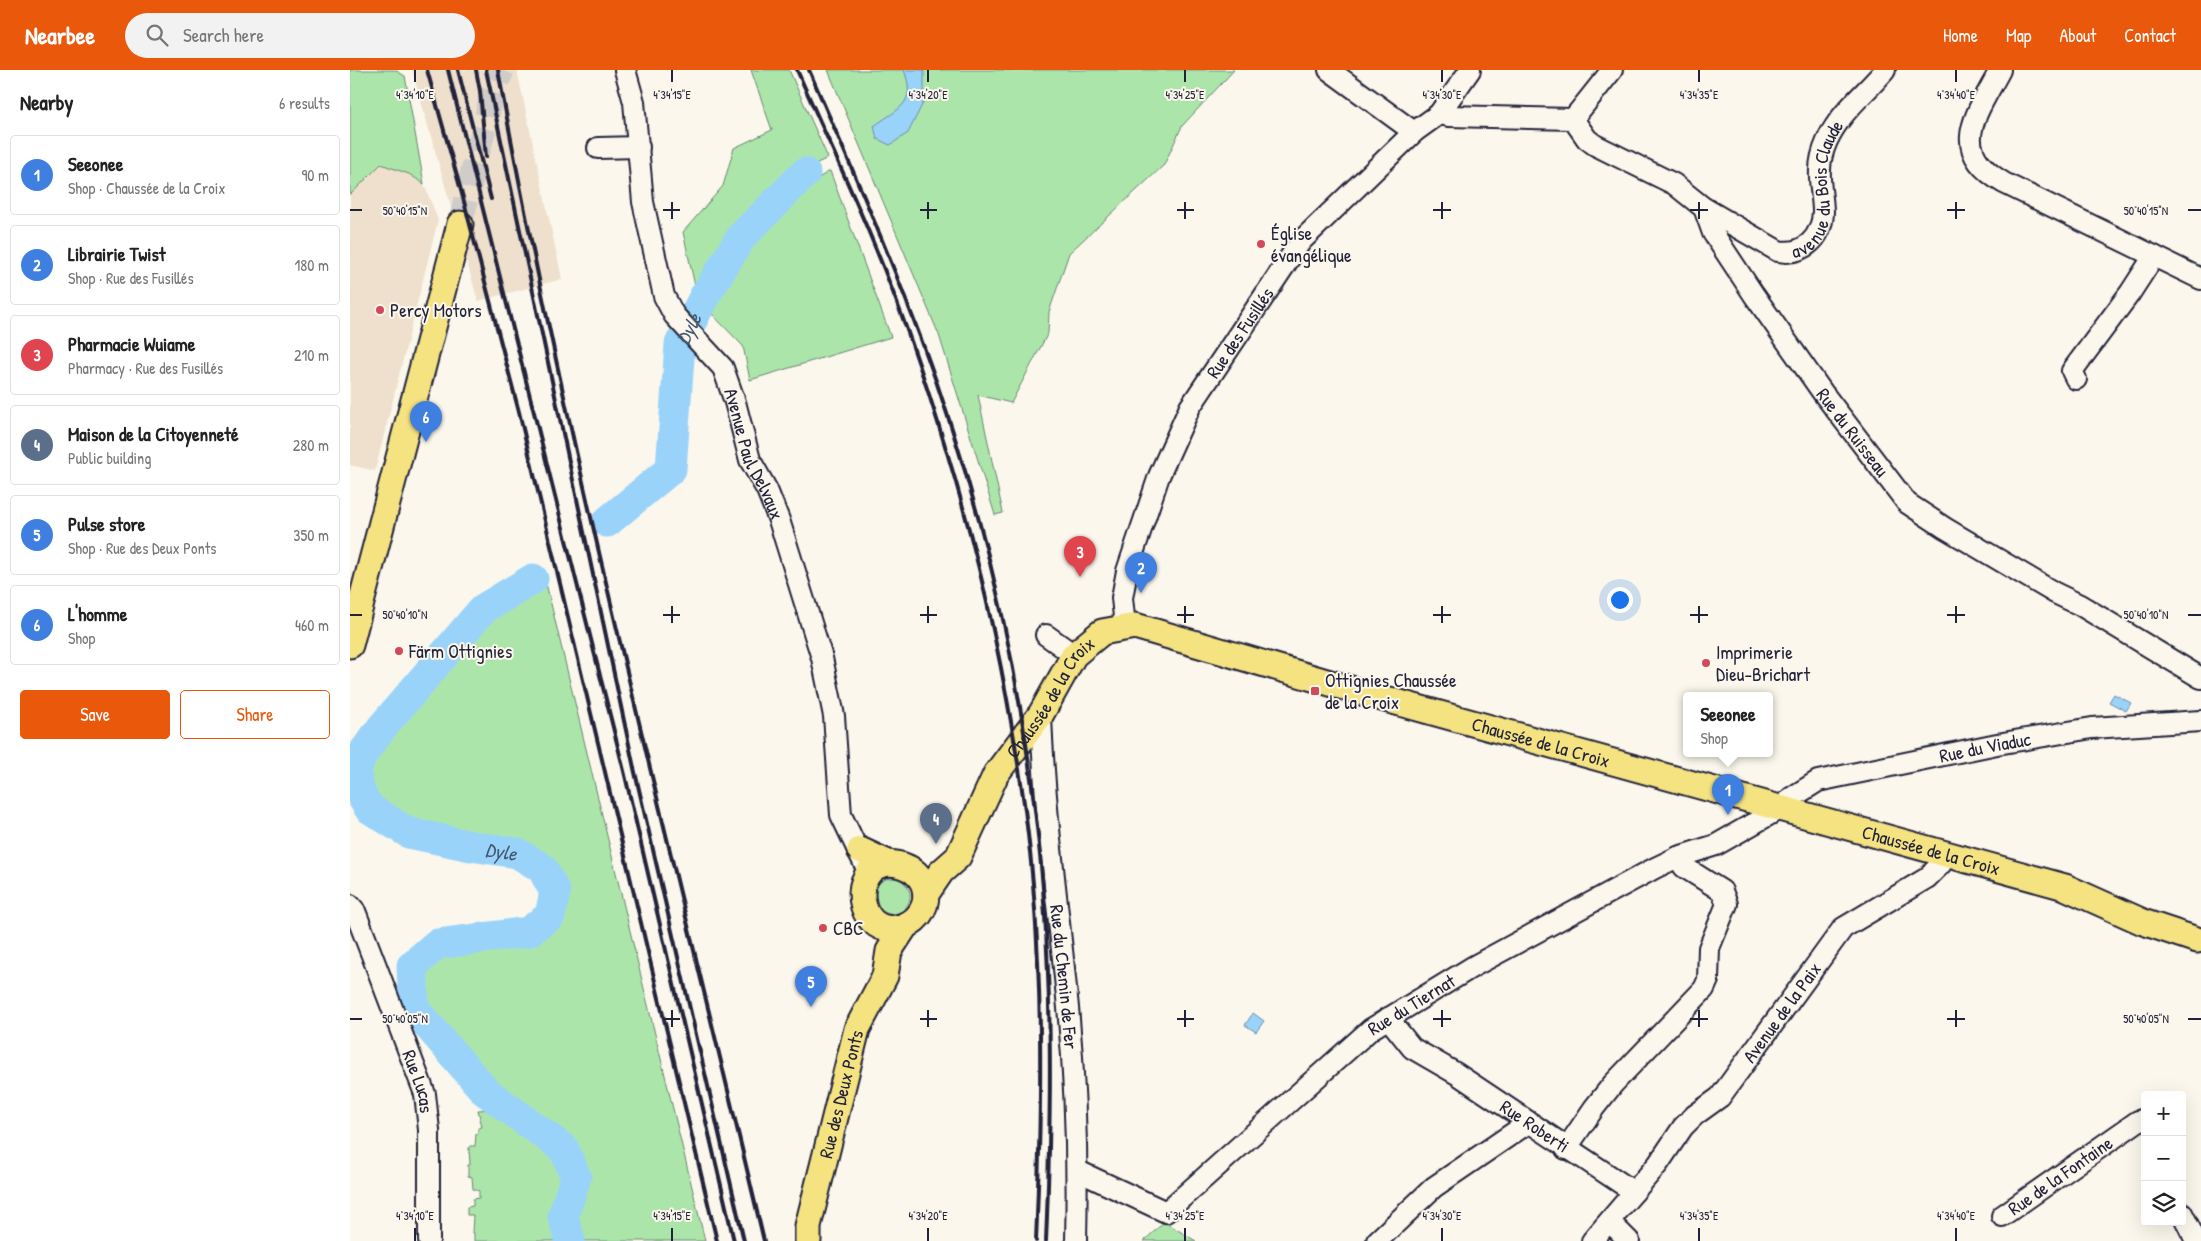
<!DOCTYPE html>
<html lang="en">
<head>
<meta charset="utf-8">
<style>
  body { margin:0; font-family:"Patrick Hand",sans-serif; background:#f2f2f2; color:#222 }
  .controls { position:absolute; right:15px; bottom:15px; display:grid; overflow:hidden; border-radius:5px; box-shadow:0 5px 20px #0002 }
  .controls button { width:45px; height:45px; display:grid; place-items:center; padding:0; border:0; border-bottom:1px solid #e0e0e0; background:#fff; color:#222; font:25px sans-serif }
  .you { position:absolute; left:1269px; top:529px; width:18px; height:18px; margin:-12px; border:4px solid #fff; border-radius:50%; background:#1a73e8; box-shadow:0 0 0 8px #1a73e833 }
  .badge { display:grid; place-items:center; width:32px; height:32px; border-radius:50%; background:#ea580c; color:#fff; font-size:16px; font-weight:700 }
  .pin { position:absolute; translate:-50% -41px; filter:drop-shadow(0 1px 2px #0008) }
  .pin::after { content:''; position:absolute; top:26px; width:18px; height:15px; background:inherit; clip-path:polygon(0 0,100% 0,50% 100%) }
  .popup { position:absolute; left:1333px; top:622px; width:90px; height:65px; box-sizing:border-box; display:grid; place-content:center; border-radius:5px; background:#fff; filter:drop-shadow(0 1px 4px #0005); font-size:16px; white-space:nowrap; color:#767676 }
  .popup b { font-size:19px; color:#222 }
  .popup::after { content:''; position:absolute; left:50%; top:100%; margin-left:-10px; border:10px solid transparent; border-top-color:#fff }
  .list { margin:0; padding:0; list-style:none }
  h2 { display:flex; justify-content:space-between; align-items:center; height:65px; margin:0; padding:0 20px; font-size:21px }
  h2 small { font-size:16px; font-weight:400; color:#767676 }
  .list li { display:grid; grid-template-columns:32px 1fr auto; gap:15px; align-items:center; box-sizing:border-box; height:80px; margin:0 10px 10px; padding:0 10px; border:1px solid #e0e0e0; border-radius:5px }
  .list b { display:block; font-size:19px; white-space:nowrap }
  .list p { margin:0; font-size:16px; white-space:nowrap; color:#767676 }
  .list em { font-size:16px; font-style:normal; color:#767676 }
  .actions { display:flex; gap:10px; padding:15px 20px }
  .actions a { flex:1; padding:11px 0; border:1px solid #ea580c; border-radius:5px; text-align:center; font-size:18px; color:#ea580c }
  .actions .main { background:#ea580c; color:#fff }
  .icon { flex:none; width:28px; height:28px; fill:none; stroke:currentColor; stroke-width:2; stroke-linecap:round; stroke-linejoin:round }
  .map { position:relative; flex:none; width:1851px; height:1171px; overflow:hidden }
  header { display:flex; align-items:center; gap:30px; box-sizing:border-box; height:70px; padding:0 25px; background:#ea580c; color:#fff }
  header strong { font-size:24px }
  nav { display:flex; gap:28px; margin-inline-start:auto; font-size:18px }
  .search { width:350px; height:45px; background:#f2f2f2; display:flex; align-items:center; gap:12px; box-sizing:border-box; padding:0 18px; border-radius:28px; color:#767676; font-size:19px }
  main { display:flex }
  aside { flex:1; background:#fff }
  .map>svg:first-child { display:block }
</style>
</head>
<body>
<header>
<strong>Nearbee</strong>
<div class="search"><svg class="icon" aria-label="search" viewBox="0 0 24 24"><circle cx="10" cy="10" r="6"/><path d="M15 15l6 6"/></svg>Search here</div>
<nav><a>Home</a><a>Map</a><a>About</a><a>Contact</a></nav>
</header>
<main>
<aside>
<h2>Nearby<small>6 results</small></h2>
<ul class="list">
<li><span class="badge" style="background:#3f7fe0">1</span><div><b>Seeonee</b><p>Shop · Chaussée de la Croix</p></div><em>90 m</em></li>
<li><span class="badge" style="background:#3f7fe0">2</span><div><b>Librairie Twist</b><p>Shop · Rue des Fusillés</p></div><em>180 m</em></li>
<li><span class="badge" style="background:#e0444e">3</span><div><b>Pharmacie Wuiame</b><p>Pharmacy · Rue des Fusillés</p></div><em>210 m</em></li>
<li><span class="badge" style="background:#5c6f8a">4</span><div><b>Maison de la Citoyenneté</b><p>Public building</p></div><em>280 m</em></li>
<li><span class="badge" style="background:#3f7fe0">5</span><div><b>Pulse store</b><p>Shop · Rue des Deux Ponts</p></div><em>350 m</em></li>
<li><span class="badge" style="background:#3f7fe0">6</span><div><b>L'homme</b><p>Shop</p></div><em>460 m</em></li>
</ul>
<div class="actions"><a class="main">Save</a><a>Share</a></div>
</aside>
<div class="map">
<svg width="1851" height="1171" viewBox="0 0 1851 1171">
  <rect width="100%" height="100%" fill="#fbf7ec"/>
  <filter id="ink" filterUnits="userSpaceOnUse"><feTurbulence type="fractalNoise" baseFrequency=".02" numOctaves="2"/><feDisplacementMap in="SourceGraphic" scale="10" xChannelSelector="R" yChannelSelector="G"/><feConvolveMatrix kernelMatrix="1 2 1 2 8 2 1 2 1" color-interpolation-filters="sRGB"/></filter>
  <g filter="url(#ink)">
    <path fill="#eee0cc" d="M62 0H167L212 209 128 231Z
      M31 94 59 104 74 114 88 150 25 401 0 395V125Z"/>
    <path fill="#ace5aa" stroke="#678472" d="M0 0H45L55 6 74 114 59 104 31 94 0 125Z
      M401 0H439L478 88 450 101 388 164 347 225 333 162 373 116 384 78 422 60Z
      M478 0H884L832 56 814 95 719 183 699 242 698 263 661 333 628 325 653 443 645 445 589 265Z
      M480 101 541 267 400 310 393 276 358 240 407 160 450 119Z
      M195 509 355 1171H124V1163H122L123 1145H117V1137L123 1136V1129L129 1128V1121L123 1119 122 1107 118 1106V1095H120L119 1078 120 1076H125L126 1064H128V1058L132 1057 128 1040 144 1039 131 1027 111 974 72 937 69 901 90 882 185 867 208 846 211 821 196 793 169 780 60 760 22 736 14 723 9 704 14 688 136 541Z
      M524 826a18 18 0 1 1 36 0a18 18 0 1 1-36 0Z
      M814 1152 846 1171H794Z"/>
    <path fill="#9ad3f9" stroke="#6a8cad" d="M554 0H574V31L558 63 540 75 527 69 524 56C549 38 567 34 554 0Z
      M1764 624 1781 633 1776 641 1759 632Z
      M903 943 914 951 906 962 895 955Z"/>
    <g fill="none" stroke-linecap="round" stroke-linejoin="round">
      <g stroke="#9ad3f9" stroke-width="31">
        <path id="s1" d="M257 452 321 399 330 274 354 227 392 166 455 103"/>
        <path id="s2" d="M183 509 133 539 33 656 11 686 6 703 10 723 19 738 59 763 121 776 167 783 192 798 205 822 200 846 178 862 87 874 62 896 64 939 135 1021 214 1079 226 1107 213 1146 220 1171"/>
      </g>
      <path stroke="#d0ccc9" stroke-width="25" stroke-dasharray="25 12" stroke-linecap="butt" d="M110 154 142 25 152 0"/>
      <defs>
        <g id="minor">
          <path id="s3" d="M275 0 284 32 293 132 314 226 324 245 373 298 385 332 400 390 417 420 429 450 472 588 484 646 491 745 514 793"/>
          <path d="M979 0 1064 62"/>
          <path d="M1650 0C1627 44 1596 80 1654 113L1851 209"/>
          <path d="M1089 44 1099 46 1223 49"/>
          <path id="s4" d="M1223 49 1237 69 1245 75 1324 114 1354 138 1363 163 1404 225 1473 323 1557 433 1595 458 1705 523 1730 535 1851 608"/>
          <path d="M1223 49 1262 0"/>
          <path d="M248 78 289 77"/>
          <path id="s5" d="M1354 138 1428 181C1453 186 1472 168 1473 142 1473 128 1469 114 1470 100 1470 90 1473 80 1477 71 1490 42 1515 24 1535 0"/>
          <path d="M1726 309 1722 301 1780 223 1804 186"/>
          <path id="s6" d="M775 556 772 528 777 501 809 406 840 337 951 171 1064 62 1089 44 1120 0"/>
          <path d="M696 565 724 585"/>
          <path id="s7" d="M691 644C694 736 707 827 716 918 725 1002 728 1087 726 1171"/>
          <path id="s8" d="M0 835 5 841 75 1024 79 1060V1171"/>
          <path id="s9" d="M1038 948 1062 978 1107 1004 1284 1122 1242 1171"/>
          <path d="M1216 1079 1244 1038 1263 1014 1354 919 1358 910 1359 878 1377 834 1372 821 1334 797 1328 787"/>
          <path id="s10" d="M728 1101 816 1142 1021 959 1124 896 1305 798 1328 787 1366 775 1429 739 1441 728 1468 711 1647 674 1742 658 1851 651"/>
          <path id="s11" d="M1284 1122 1308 1094 1333 1057 1345 1045 1370 1027 1493 858 1577 808 1591 794 1596 784"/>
          <path d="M1832 1143 1846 1171"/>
          <path id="s12" d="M1652 1146 1788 1051 1795 1049"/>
          <path d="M1260 1152 1279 1171"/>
          <path d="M1027 1171 1084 1117 1178 1053"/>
        </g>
        <g id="major">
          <path d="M0 575 110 154"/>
          <path d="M510 780 538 793"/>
          <path d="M538 793C587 795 587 851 546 858 507 865 498 797 538 793Z"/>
          <path id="s13" d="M576 824 591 802 608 787 646 704 691 644 724 585 752 562 785 556 1021 625 1715 817 1793 852 1847 870"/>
          <path id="s14" d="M458 1171V1156L507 959 535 906 539 881 556 855"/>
        </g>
      </defs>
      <use href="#minor" stroke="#22223b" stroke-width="24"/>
      <use href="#major" stroke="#22223b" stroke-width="29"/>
      <use href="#minor" stroke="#fbf7ec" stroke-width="20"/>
      <use href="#major" stroke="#f5e382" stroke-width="25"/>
      <path stroke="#22223b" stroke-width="4" d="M77 0 112 124 169 342 367 1171
        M98 0 274 701 384 1171
        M108 0 141 129
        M126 0 130 21 136 87
        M136 0 284 698 394 1171
        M148 0C220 394 322 782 414 1171
        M447 0C472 57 499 114 523 172 551 239 575 309 596 379 632 496 658 619 675 740 694 883 692 1028 686 1171
        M459 0C498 89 537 178 571 269 627 420 666 581 685 740 703 883 702 1028 696 1171"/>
    </g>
  </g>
  <path fill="none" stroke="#22223b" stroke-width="2" d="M65 0V12M322 0V12M578 0V12M835 0V12M1092 0V12M1349 0V12M1606 0V12M322 132V149M578 132V149M835 132V149M1092 132V149M1349 132V149M1606 132V149M0 140H12M313 140H330M570 140H587M827 140H844M1083 140H1101M1340 140H1358M1597 140H1615M1838 140H1851M322 536V553M578 536V553M835 536V553M1092 536V553M1349 536V553M1606 536V553M0 545H12M313 545H330M570 545H587M827 545H844M1083 545H1101M1340 545H1358M1597 545H1615M1838 545H1851M322 940V957M578 940V957M835 940V957M1092 940V957M1349 940V957M1606 940V957M0 949H12M313 949H330M570 949H587M827 949H844M1083 949H1101M1340 949H1358M1597 949H1615M1838 949H1851M65 1158V1171M322 1158V1171M578 1158V1171M835 1158V1171M1092 1158V1171M1349 1158V1171M1606 1158V1171"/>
  <g fill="#d1495b" stroke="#fbf7ec" stroke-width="2">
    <circle cx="911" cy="174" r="5"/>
    <circle cx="30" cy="240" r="5"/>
    <circle cx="49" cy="581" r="5"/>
    <circle cx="1356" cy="593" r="5"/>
    <rect x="960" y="616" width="10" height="10" rx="2.5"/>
    <circle cx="473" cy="858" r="5"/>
  </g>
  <g text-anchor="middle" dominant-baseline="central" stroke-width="4" stroke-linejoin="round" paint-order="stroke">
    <g font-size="19" fill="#22223b" stroke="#fbf7ec">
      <text stroke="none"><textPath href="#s5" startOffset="174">avenue du Bois Claude</textPath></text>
      <text stroke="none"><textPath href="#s6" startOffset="321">Rue des Fusillés</textPath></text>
      <text stroke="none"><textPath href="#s4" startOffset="431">Rue du Ruisseau</textPath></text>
      <text stroke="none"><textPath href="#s3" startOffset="415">Avenue Paul Delvaux</textPath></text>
      <text stroke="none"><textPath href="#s13" startOffset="235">Chaussée de la Croix</textPath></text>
      <text stroke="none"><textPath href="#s13" startOffset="775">Chaussée de la Croix</textPath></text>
      <text stroke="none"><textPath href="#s10" startOffset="1055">Rue du Viaduc</textPath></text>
      <text stroke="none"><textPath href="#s13" startOffset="1180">Chaussée de la Croix</textPath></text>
      <text stroke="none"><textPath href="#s7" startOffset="264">Rue du Chemin de Fer</textPath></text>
      <text stroke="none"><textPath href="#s10" startOffset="419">Rue du Tiernat</textPath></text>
      <text stroke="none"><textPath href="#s11" startOffset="234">Avenue de la Paix</textPath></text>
      <text stroke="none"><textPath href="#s8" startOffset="190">Rue Lucas</textPath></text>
      <text stroke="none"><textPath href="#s14" startOffset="151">Rue des Deux Ponts</textPath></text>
      <text stroke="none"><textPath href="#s9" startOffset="184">Rue Roberti</textPath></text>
      <text stroke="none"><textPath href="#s12" startOffset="71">Rue de la Fontaine</textPath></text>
    </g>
    <g font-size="19" fill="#22223b" stroke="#fbf7ec" text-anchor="start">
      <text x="921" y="163">Église<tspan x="921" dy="22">évangélique</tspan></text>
      <text x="40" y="240">Percy Motors</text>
      <text x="59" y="581">Färm Ottignies</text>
      <text x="1366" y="582">Imprimerie<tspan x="1366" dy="22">Dieu-Brichart</tspan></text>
      <text x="975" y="610">Ottignies Chaussée<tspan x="975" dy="22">de la Croix</tspan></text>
      <text x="483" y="858">CBC</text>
    </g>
    <g font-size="20" font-style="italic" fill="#465774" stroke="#fbf7ec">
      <text stroke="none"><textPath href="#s1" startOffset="226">Dyle</textPath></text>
      <text stroke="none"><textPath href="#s2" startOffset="446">Dyle</textPath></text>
    </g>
  </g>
  <g font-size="12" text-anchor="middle" fill="#22223b" stroke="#fbf7ec" stroke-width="4" stroke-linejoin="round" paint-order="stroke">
    <text x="65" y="29">4°34'10"E</text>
    <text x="322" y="29">4°34'15"E</text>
    <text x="578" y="29">4°34'20"E</text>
    <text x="835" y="29">4°34'25"E</text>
    <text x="1092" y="29">4°34'30"E</text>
    <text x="1349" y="29">4°34'35"E</text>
    <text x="1606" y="29">4°34'40"E</text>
    <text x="55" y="145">50°40'15"N</text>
    <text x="1796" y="145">50°40'15"N</text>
    <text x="55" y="549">50°40'10"N</text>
    <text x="1796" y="549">50°40'10"N</text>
    <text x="55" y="953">50°40'05"N</text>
    <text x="1796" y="953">50°40'05"N</text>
    <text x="65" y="1150">4°34'10"E</text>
    <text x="322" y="1150">4°34'15"E</text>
    <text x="578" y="1150">4°34'20"E</text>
    <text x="835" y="1150">4°34'25"E</text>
    <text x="1092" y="1150">4°34'30"E</text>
    <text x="1349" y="1150">4°34'35"E</text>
    <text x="1606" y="1150">4°34'40"E</text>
  </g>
</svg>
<div class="controls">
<button>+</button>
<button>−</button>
<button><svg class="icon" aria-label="layers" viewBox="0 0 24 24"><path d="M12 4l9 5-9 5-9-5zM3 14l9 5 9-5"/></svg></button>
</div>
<div class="you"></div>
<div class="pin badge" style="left:1378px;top:745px;background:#3f7fe0">1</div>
<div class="popup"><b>Seeonee</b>Shop</div>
<div class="pin badge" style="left:791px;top:523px;background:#3f7fe0">2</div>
<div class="pin badge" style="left:730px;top:507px;background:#e0444e">3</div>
<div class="pin badge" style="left:586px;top:774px;background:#5c6f8a">4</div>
<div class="pin badge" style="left:461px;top:937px;background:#3f7fe0">5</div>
<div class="pin badge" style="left:76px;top:372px;background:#3f7fe0">6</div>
</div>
</main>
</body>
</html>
